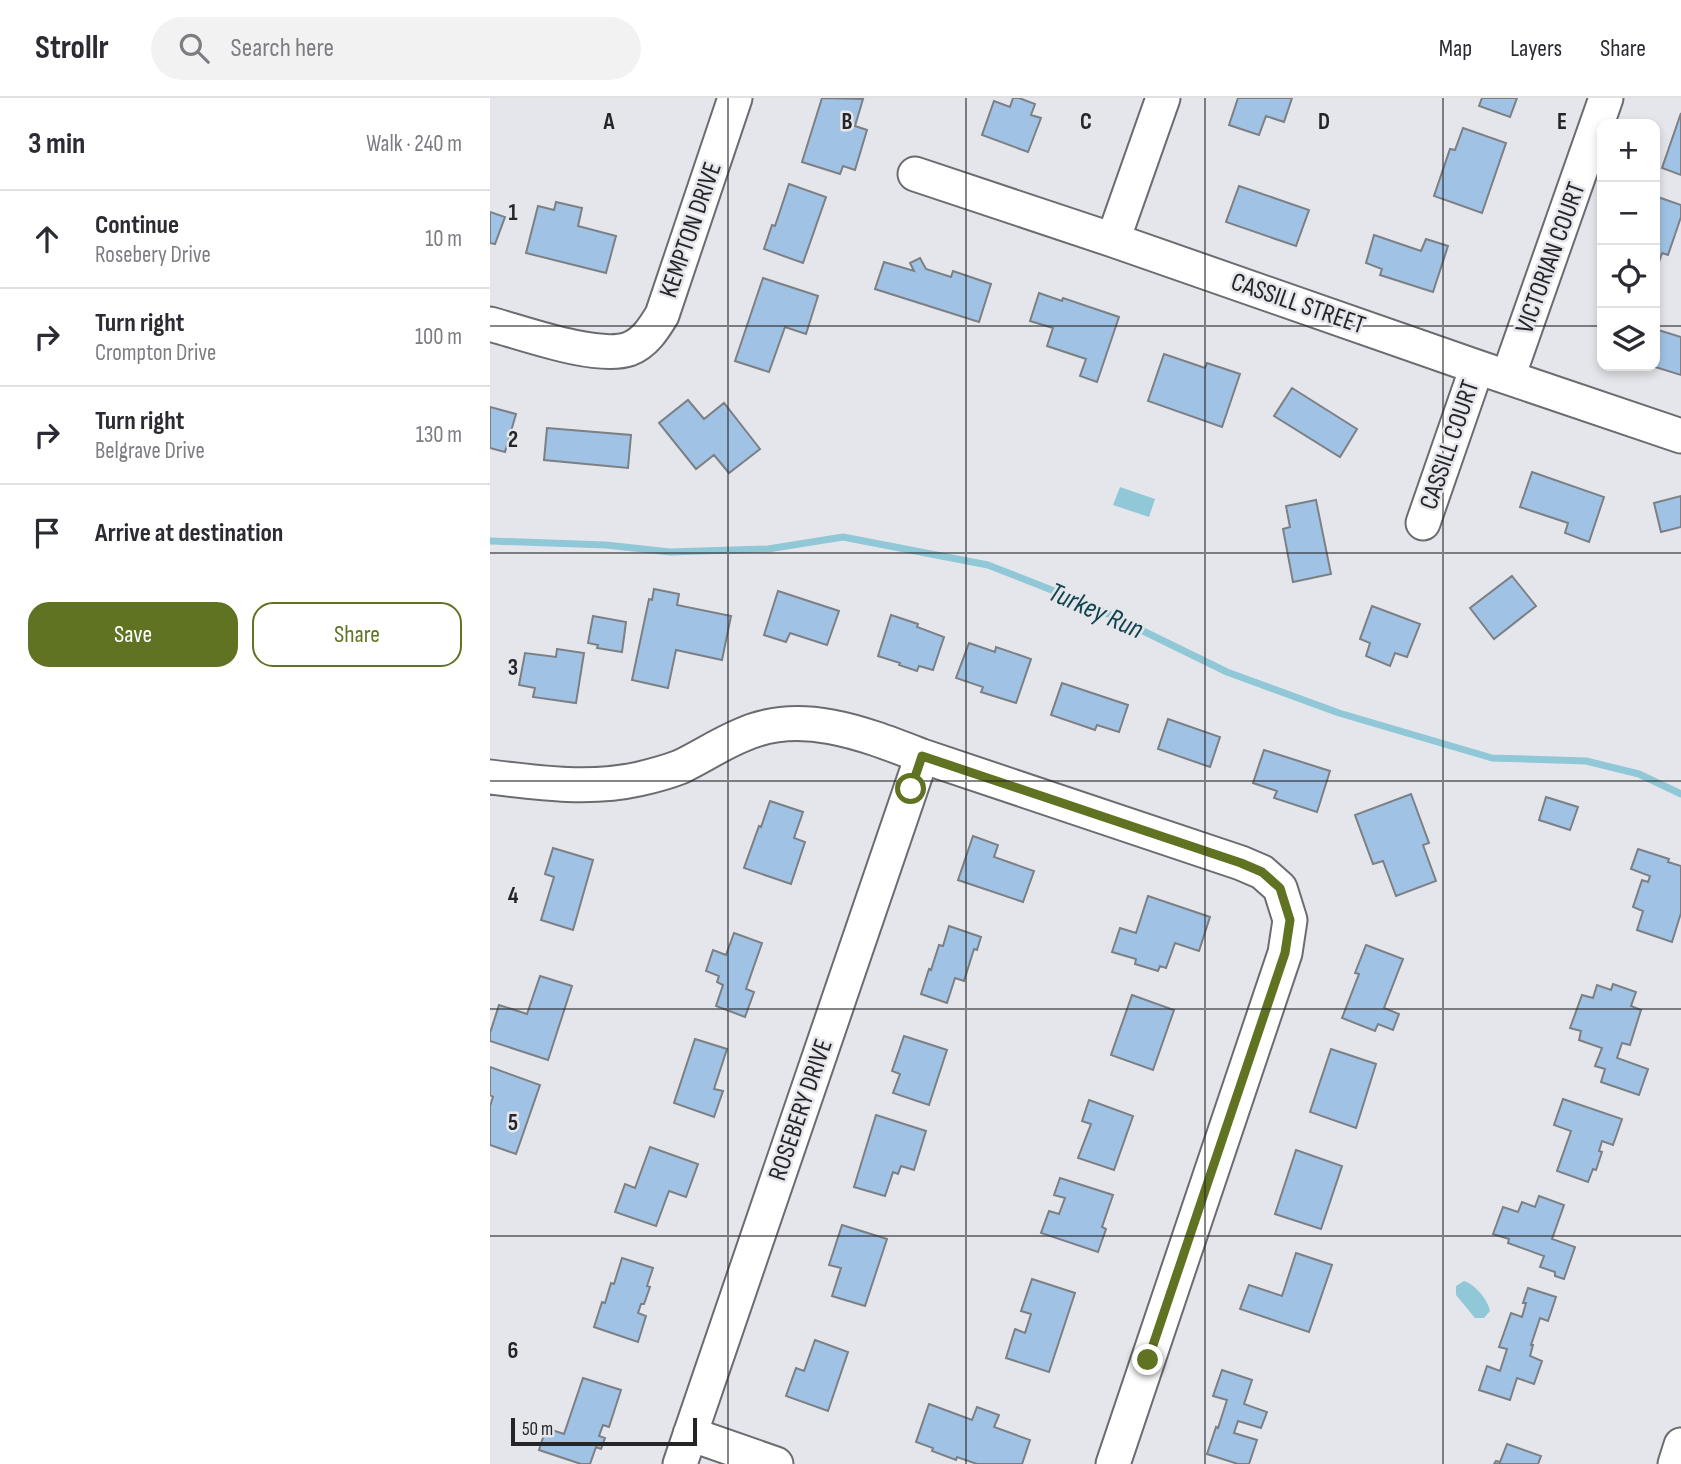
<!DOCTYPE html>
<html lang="en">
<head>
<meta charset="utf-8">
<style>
  body { margin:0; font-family:"Sofia Sans Condensed",sans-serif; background:#f2f2f3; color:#2b2b33 }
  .controls { position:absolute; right:21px; top:21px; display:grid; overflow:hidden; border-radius:14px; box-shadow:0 4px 10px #0003 }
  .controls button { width:63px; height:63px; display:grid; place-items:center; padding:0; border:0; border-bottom:2px solid #e1e1e2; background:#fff; color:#2b2b33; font:35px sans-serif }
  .scale { position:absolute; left:21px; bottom:18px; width:186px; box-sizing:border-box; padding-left:7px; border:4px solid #252527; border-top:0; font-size:19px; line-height:24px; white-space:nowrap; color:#252527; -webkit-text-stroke:5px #e5e6eb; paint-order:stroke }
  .stop { position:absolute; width:21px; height:21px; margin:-16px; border:5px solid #5f7323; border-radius:50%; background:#fff }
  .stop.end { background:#5f7323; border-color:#fff; box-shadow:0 2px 7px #0008 }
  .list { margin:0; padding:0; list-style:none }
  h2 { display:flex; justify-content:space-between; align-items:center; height:91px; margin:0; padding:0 28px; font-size:30px }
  h2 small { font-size:23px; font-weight:400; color:#7c7c81 }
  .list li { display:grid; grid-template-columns:46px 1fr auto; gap:21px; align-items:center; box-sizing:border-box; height:98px; padding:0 28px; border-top:2px solid #e1e1e2 }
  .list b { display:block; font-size:26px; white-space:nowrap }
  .list p { margin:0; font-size:23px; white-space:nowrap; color:#7c7c81 }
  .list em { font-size:23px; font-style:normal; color:#7c7c81 }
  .actions { display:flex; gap:14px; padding:21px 28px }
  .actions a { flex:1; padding:16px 0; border:2px solid #5f7323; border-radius:21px; text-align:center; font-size:24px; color:#5f7323 }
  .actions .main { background:#5f7323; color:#fff }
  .icon { flex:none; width:38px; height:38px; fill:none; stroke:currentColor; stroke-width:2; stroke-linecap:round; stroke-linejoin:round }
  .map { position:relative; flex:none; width:1191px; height:1366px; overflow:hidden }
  header { display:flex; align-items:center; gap:42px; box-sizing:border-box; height:98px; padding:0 35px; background:#fff; border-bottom:2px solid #e1e1e2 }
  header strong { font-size:33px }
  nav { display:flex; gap:38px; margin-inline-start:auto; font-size:24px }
  .search { width:490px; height:63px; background:#f2f2f3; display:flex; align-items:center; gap:18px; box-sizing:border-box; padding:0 24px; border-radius:38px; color:#7c7c81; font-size:26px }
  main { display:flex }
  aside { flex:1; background:#fff }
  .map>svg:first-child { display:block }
</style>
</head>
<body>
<header>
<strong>Strollr</strong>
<div class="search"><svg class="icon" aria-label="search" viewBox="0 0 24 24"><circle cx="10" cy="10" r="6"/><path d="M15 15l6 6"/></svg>Search here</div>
<nav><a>Map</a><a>Layers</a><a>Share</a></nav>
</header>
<main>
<aside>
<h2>3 min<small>Walk · 240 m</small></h2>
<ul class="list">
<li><svg class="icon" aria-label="ahead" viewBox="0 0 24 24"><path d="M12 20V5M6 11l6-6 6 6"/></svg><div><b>Continue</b><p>Rosebery Drive</p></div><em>10 m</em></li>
<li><svg class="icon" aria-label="right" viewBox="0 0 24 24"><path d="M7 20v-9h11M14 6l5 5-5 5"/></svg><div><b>Turn right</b><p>Crompton Drive</p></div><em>100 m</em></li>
<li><svg class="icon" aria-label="right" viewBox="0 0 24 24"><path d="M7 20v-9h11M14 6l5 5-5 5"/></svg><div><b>Turn right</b><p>Belgrave Drive</p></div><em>130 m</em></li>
<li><svg class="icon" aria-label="arrive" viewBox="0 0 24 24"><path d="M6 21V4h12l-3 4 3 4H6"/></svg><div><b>Arrive at destination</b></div></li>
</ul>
<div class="actions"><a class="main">Save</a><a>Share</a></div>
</aside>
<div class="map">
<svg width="1191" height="1366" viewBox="0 0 1191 1366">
  <rect width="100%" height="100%" fill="#e5e6eb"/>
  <path fill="#90c8d7" d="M630 389 665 401 659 419 623 407Z
    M974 1183C985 1186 998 1202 1000 1213L994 1220H985L966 1197V1188Z"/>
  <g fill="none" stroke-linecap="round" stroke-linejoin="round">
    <path stroke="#90c8d7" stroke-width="7" d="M0 443 116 447 180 454 278 451 353 439 498 467 600 507 737 574 849 615 1002 660 1096 663 1149 676 1191 696"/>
  </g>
  <path fill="#a0c3e5" stroke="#7c8084" stroke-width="2" d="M332 0 373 1 365 28 377 32 365 72 353 68 350 76 312 64Z
    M523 0H529L545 6 541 17 551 20 538 54 492 37 504 3 520 9Z
    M748 0H802L794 24 776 18 769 37 739 27Z
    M992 0H1027L1020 19 989 8Z
    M1191 15V77L1172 70Z
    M973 30 1016 45 992 115 944 98 960 51 965 52Z
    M299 86 336 99 313 165 274 151 282 127 285 128Z
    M749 88 819 112 806 148 736 124Z
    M1165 98 1191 107V119L1178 157 1172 155 1165 176Z
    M66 104 92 110 88 128 126 138 116 175 36 155 48 108 64 112Z
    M0 114 15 119 5 146 0 145Z
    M884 137 931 153 936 141 958 148 943 194 890 177 892 171 876 165Z
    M430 160 436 171 461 179 463 173 501 186 489 224 385 191 394 164 424 173 420 165Z
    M273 180 328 198 316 236 295 229 279 274 245 263Z
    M549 195 572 203 573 200 629 219 607 284 590 278 596 261 557 248 563 230 540 223Z
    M1165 231 1191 239V277L1162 268H1165Z
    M674 256 715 270 717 265 750 276 732 329 658 303Z
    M802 290 867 331 850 359 784 318Z
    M198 302 214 321 234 305 270 351 239 375 224 357 206 371 169 325Z
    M0 309 26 316 15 354 0 350Z
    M57 330 141 337 138 370 54 362Z
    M1042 374 1114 399 1099 444 1075 435 1078 425 1030 409Z
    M1191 398V429L1171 434 1164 405Z
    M826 402 841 476 803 484 793 431 800 429 796 408Z
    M1022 478 1046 508 1004 541 980 510Z
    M164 491 189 496 187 507 241 518 232 562 186 552 178 590 142 582 159 501 162 502Z
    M288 493 349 513 337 547 300 535 296 544 274 537Z
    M882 508 930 526 917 559 905 555 900 568 876 558 880 545 870 541Z
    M401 517 428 526 427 529 454 539 443 572 429 568 427 573 409 567 410 565 388 558Z
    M103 518 136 524 132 554 107 550 108 547 98 545Z
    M479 545 505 554 506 549 541 561 526 605 491 594 493 589 466 580Z
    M67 551 94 555 86 605 43 599 45 590 29 587 35 555 66 559Z
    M572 585 638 607 629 634 607 627 605 632 561 617Z
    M678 621 730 639 720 669 668 651Z
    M774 652 840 673 827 714 784 700 787 693 763 685Z
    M921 696 939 745 933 747 946 783 906 798 893 763 883 766 865 717Z
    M1056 699 1088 709 1080 732 1049 722Z
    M280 703 313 714 304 740 315 744 301 786 254 770 269 728 271 729Z
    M483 738 508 747 504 759 544 773 533 804 468 782Z
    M63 750 103 762 83 832 51 822 64 779 55 776Z
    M1148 751 1179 761 1178 764 1191 768V815L1182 844 1147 832 1153 813 1143 809 1152 782 1158 784 1160 778 1141 771Z
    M658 798 720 819 709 853 685 845 676 870 670 868 668 873 645 866 646 861 622 854 630 830 646 835Z
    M459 828 491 839 487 852 484 851 474 883 465 880 457 905 431 896 439 871 441 872 449 847 453 848Z
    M244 835 272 845 256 891 264 894 255 919 226 908 233 887 227 884 229 878 216 873 223 852 236 857Z
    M876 847 913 861 894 910 909 916 903 932 888 926 885 933 852 920 869 876 865 875Z
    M50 878 82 888 58 962 0 943V935L9 907 37 916Z
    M1123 886 1146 894 1141 908 1151 912 1140 947 1132 945 1127 960 1158 971 1149 997 1111 984 1115 971 1105 968 1112 950 1089 942 1091 933 1080 930 1092 897 1103 900 1107 887 1121 892Z
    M642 897 684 912 663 972 621 957Z
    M414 938 457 952 439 1007 403 995 410 976 402 973Z
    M205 941 237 951 224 991 233 993 224 1019 184 1005Z
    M841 951 886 966 866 1030 820 1014Z
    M0 969 50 987 26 1056 0 1047V1008L3 999 0 997Z
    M1073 1001 1132 1021 1123 1047 1112 1043 1109 1053 1112 1054 1106 1072 1103 1071 1098 1084 1067 1073 1081 1033 1064 1027Z
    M599 1002 643 1018 624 1072 588 1060 601 1026 592 1023Z
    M386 1017 436 1033 424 1072 411 1068 408 1076 403 1074 395 1098 364 1089Z
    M160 1049 208 1066 196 1099 179 1093 166 1128 125 1114 135 1086 145 1090Z
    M806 1052 852 1068 831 1131 785 1116Z
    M570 1080 623 1097 612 1129 616 1131 608 1154 551 1135 559 1113 569 1116 575 1100 564 1097Z
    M1049 1098 1074 1107 1062 1141 1085 1149 1074 1181 1065 1178V1174L1050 1169 1054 1158 1018 1145 1019 1141 1003 1136 1013 1109 1028 1114 1032 1104 1045 1109Z
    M352 1127 397 1141 375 1208 342 1198 351 1170 339 1167Z
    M806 1155 842 1167 819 1234 750 1211 759 1187 792 1198Z
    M132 1160 163 1170 157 1188 160 1189 154 1206H151L148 1215 156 1218 148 1244 104 1229 112 1204 115 1205 121 1185 124 1186Z
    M542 1181 585 1195 559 1274 516 1260 525 1231 535 1235 541 1216 531 1213Z
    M1038 1190 1066 1199 1058 1223 1050 1220 1041 1247H1043L1040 1258 1052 1263 1044 1286 1027 1280 1020 1302 989 1292 997 1268 1010 1273 1017 1251 1009 1249 1021 1215 1032 1219 1036 1205H1033Z
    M325 1242 358 1254 338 1313 296 1298 306 1270 314 1273Z
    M732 1272 762 1282 754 1306 777 1314 771 1330 748 1323 744 1335 767 1342 759 1366H748L717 1356 726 1329 728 1330 737 1302 723 1298Z
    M93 1280 131 1292 119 1329 113 1327 109 1338 115 1340 111 1351 106 1349 100 1366H91L49 1352 56 1330 74 1336Z
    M439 1306 482 1322 487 1309 509 1317 504 1329 540 1342 532 1366H487L467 1359 466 1362 442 1353 443 1350 426 1344Z
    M1017 1346 1051 1358 1048 1366H1004L1006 1363 1010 1364Z"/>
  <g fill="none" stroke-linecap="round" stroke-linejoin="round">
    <defs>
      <path id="minor" d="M425 76 623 142 987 269 1191 338
        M623 142 673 0
        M0 226C33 235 107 262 139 251 155 245 164 230 172 217L245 0
        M1018 279 1116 0
        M933 425 987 269
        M0 679C49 685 100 692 149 681 162 678 177 674 190 669 211 659 230 646 252 637 311 610 375 636 432 658L751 765 772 774 790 790 800 822 795 855 623 1366
        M200 1336 286 1366
        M190 1366 432 658
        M1185 1366 1191 1347"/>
    </defs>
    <use href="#minor" stroke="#6b6c70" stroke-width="37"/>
    <use href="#minor" stroke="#fff" stroke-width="33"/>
  </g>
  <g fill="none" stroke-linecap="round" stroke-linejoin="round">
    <path stroke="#5f7323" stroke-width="9" d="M421 691 432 658 751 765 772 774 790 790 800 822 795 855 658 1262"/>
  </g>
  <path fill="none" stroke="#252527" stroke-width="2" stroke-opacity="0.55" d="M238 0V1366M476 0V1366M715 0V1366M953 0V1366M0 228H1112M1165 228H1191M0 455H1191M0 683H1191M0 911H1191M0 1138H1191"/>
  <g text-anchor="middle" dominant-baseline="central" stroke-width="5" stroke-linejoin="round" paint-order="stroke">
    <g font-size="26" fill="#252527" stroke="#e5e6eb">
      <text transform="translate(201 132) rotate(-71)">KEMPTON DRIVE</text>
      <text transform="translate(1061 160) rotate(-70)">VICTORIAN COURT</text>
      <text transform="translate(808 206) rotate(19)">CASSILL STREET</text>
      <text transform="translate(960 347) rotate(-71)">CASSILL COURT</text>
      <text transform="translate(311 1012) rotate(-71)">ROSEBERY DRIVE</text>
    </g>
    <g font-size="28" font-style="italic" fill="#11434e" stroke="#e5e6eb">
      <text transform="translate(606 513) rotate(24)">Turkey Run</text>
    </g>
  </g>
  <g font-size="23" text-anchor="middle" font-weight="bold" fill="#252527" stroke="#e5e6eb" stroke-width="5" stroke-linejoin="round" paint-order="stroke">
    <text x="119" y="31">A</text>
    <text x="357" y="31">B</text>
    <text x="596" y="31">C</text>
    <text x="834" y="31">D</text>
    <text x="1072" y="31">E</text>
    <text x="23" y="122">1</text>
    <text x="23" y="349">2</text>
    <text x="23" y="577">3</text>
    <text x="23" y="805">4</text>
    <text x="23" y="1032">5</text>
    <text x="23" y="1260">6</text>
  </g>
</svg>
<div class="controls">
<button>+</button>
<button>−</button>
<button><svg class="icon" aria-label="locate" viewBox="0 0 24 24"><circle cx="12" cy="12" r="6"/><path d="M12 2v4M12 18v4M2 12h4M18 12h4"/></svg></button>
<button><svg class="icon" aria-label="layers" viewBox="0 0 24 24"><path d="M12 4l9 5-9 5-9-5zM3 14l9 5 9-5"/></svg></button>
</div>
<div class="scale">50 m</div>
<div class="stop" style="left:421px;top:691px"></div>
<div class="stop end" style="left:658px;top:1262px"></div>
</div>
</main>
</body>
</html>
